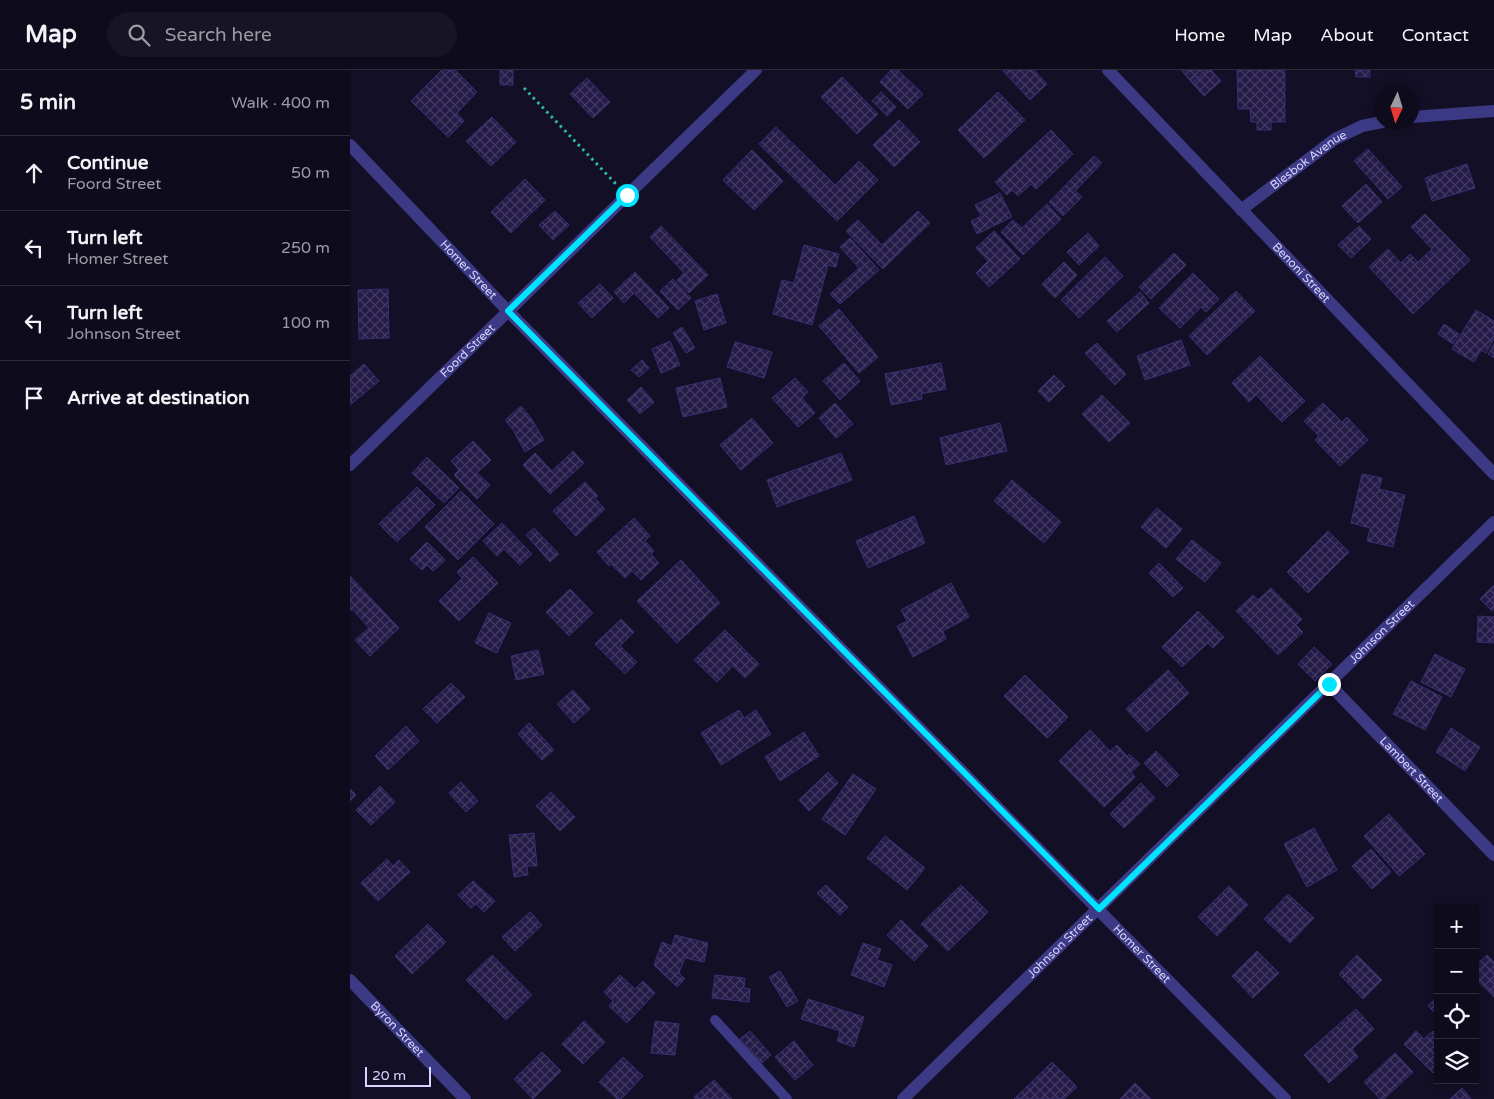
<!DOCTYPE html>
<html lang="en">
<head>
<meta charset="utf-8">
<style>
  body { margin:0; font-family:"Varela Round",sans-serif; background:#171425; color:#f1f3f6 }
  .controls { position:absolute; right:15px; bottom:15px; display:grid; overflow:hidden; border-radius:0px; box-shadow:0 2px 8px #0003 }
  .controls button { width:45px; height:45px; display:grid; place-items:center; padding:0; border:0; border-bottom:1px solid #2e2b3b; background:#0e0b1c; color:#f1f3f6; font:25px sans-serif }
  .compass { position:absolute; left:1024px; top:15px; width:45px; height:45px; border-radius:50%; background:#0e0b1c; box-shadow:0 2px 8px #0003; rotate:184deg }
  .scale { position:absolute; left:15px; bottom:12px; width:66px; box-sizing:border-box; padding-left:5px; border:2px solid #d9d4ff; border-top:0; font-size:14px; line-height:18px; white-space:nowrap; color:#d9d4ff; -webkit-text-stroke:4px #130f26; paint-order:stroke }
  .stop { position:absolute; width:15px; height:15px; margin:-11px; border:4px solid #00e5ff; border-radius:50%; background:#fff }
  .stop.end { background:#00e5ff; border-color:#fff; box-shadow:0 1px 5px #0008 }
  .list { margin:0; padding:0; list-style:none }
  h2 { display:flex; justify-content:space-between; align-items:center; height:65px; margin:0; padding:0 20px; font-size:21px }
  h2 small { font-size:16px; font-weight:400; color:#9b9ba3 }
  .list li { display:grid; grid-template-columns:32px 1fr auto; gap:15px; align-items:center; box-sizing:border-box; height:75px; padding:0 20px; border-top:1px solid #2e2b3b }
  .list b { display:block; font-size:19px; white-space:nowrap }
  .list p { margin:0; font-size:16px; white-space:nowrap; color:#9b9ba3 }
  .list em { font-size:16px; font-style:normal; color:#9b9ba3 }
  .icon { flex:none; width:28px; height:28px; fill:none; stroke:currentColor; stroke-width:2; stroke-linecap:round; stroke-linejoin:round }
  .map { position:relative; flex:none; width:1144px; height:1029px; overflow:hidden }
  header { display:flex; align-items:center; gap:30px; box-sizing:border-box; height:70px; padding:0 25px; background:#0e0b1c; border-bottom:1px solid #2e2b3b }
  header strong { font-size:24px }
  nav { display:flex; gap:28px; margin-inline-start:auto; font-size:18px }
  .search { width:350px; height:45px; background:#171425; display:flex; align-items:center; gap:12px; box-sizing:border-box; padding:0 18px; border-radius:28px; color:#9b9ba3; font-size:19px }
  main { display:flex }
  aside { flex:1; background:#0e0b1c }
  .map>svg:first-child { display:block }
</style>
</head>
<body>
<header>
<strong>Map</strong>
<div class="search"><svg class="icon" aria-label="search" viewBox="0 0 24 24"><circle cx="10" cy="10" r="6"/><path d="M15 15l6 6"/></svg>Search here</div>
<nav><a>Home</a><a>Map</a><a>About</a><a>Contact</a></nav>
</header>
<main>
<aside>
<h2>5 min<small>Walk · 400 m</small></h2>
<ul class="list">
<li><svg class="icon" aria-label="ahead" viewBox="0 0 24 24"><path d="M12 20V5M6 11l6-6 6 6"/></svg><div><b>Continue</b><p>Foord Street</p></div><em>50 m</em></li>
<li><svg class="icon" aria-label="left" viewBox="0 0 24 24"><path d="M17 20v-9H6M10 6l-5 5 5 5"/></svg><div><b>Turn left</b><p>Homer Street</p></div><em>250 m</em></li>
<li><svg class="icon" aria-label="left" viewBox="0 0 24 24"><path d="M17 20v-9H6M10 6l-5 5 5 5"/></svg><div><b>Turn left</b><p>Johnson Street</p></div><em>100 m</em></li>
<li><svg class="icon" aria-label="arrive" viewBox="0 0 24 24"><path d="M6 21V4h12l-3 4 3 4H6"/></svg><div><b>Arrive at destination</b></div></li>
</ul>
</aside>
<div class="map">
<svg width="1144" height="1029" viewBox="0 0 1144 1029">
  <defs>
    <pattern id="building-cross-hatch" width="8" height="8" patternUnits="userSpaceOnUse" patternTransform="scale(1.25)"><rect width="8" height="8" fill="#241b47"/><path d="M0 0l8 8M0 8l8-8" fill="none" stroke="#433b63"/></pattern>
  </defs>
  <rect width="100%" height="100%" fill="#130f26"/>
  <path fill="url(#building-cross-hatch)" stroke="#3b2d73" d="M92 0H105L127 22 107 43 114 51 98 67 61 31Z
    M150 0H163V15H150Z
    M541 0H548L573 24 558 39 530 12Z
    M654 0H684L697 14 680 30 653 1Z
    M831 0H858L842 13Z
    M858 0H861L871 11 854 26 842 13Z
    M887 0H935V52H921V60H907V52H901L900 39H888Z
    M1005 0H1020V7H1006Z
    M492 7 528 44 507 64 471 27Z
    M237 8 260 32 243 48 220 24Z
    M531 22 546 37 537 46 522 31Z
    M648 22 675 50 634 88 608 60Z
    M142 47 166 72 141 96 116 71Z
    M549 50 570 72 544 97 523 75Z
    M426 57 485 115 509 91 528 110 487 151 409 74Z
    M701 60 723 84 686 119 681 114 668 126 662 120 657 125 645 112Z
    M1018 79 1052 117 1038 129 1004 91Z
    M402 80 433 111 404 140 373 110Z
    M744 86 752 93 725 121 732 127 713 146 699 132Z
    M1117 94 1125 118 1082 131 1075 108Z
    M175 109 195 130 161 163 141 142Z
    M1016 114 1032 132 1008 153 992 136Z
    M650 123 662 147 627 164 621 151 631 146 625 135Z
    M697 134 711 149 673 185 651 162 663 150 672 158Z
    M205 141 219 155 203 170 189 155Z
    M568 141 580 153 533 199 496 161 508 150 532 175Z
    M1075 144 1120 190 1063 244 1019 197 1038 179 1051 193 1060 184 1068 192 1082 179 1061 157Z
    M311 156 358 205 339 223 327 210 334 203 300 167Z
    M1009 156 1021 169 1001 188 988 175Z
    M644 161 670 189 639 217 626 203 638 191 626 178Z
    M738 163 749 176 729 195 717 182Z
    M500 168 529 200 490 234 480 224 509 198 490 177Z
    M454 175 489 184 486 197 478 195 462 255 423 244 432 210 444 213Z
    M824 183 836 195 801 229 789 217Z
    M755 187 773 206 729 248 711 230Z
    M714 192 727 205 705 228 692 214Z
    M285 202 319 238 308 248 284 223 274 233 264 222Z
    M843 203 869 229 856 242 851 237 830 258 809 238Z
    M323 209 341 228 328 240 310 221Z
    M250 214 263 228 242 248 228 233Z
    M38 219 39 268 9 269 8 220Z
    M886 221 905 241 857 285 839 266Z
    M790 222 799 233 767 262 757 251Z
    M367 224 376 253 354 260 345 231Z
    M489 239 528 287 509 303 469 256Z
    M1126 240 1144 251V269L1136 283 1131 280 1124 292 1102 279Z
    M1094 254 1109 264 1103 274 1088 264Z
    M332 257 345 278 336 283 323 263Z
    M831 270 840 295 795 310 787 286Z
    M320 271 330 295 311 303 302 279Z
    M385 272 422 282 414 308 377 297Z
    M747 273 776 304 765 315 735 283Z
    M1144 274V288L1138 284Z
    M910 286 955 331 932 352 906 325 899 332 882 313Z
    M292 290 299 298 289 307 281 300Z
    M494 293 510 311 490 330 473 311Z
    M591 293 596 319 571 324 572 329 541 335 535 304Z
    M14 294 29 311 0 335V306Z
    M704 305 715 316 699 332 688 321Z
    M370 308 377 337 333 347 326 318Z
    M445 308 458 322 452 328 465 343 448 357 422 328Z
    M291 317 304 332 290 344 277 330Z
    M752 325 780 353 759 372 732 344Z
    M485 333 503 354 486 368 469 348Z
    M973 333 992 352 997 347 1018 370 990 396 965 370 969 366 954 351Z
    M171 336 181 348 194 370 175 382 163 360 155 350Z
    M402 348 423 373 391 400 370 375Z
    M650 353 657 381 596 395 590 368Z
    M123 371 141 390 127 403 140 415 127 429 104 405 109 400 101 391Z
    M223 381 234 393 200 424 173 395 185 383 202 401Z
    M491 383 502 410 427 437 417 410Z
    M77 387 109 418 94 433 62 403Z
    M1012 404 1032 408 1029 419 1055 425 1043 477 1017 471 1020 458 1001 453Z
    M662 410 711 452 694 473 644 431Z
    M235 412 248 426 245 428 255 439 226 466 203 441Z
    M67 417 85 435 47 472 29 454Z
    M111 421 144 454 108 490 75 457Z
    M807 438 832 459 816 478 791 457Z
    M564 446 575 473 518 498 506 471Z
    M284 448 300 466 295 471 304 481 301 484 309 493 291 510 282 501 275 508 261 494 259 496 247 482Z
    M152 453 182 484 170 495 154 479 147 486 133 471Z
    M184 458 209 484 200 492 176 465Z
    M978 461 999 482 958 523 937 502Z
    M842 470 871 493 855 512 826 489Z
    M77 472 95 490 83 501 77 495 72 500 60 489Z
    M123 487 148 513 109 551 89 531 112 508 107 502Z
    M331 490 370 533 327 573 287 531Z
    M809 493 833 518 823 527 799 503Z
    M0 506 49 558 20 586 5 570 19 558 2 539 0 541Z
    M601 513 619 547 593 561 596 569 563 587 547 556 557 551 551 540Z
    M1144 515V539L1142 541 1130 529Z
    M921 518 952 549 946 555 953 562 928 585 886 541 903 525 908 530Z
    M220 519 243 543 219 566 196 542Z
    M848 541 874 567 863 578 858 573 832 597 812 577Z
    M139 543 161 553 147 583 125 573Z
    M1128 546 1144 547V573L1127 572Z
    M271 549 284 562 270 576 287 592 275 604 245 574Z
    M375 560 409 594 395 608 383 596 367 612 344 590Z
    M964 577 982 594 965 611 948 594Z
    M188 580 194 604 166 610 161 586Z
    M1085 584 1115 599 1101 627 1071 612Z
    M818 600 839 623 797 662 776 639Z
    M675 605 718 647 697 668 654 626Z
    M1061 611 1092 627 1075 660 1043 644Z
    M101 613 115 627 87 653 73 639Z
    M223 620 240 639 224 653 207 634Z
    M389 640 394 648 406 640 421 664 371 695 351 663Z
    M179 653 204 680 192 690 168 664Z
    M56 656 69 671 38 700 25 686Z
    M1101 658 1130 677 1115 701 1086 682Z
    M740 660 760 681 767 675 777 686 779 684 790 694 781 702 785 707 754 737 709 691Z
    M454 662 469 686 430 711 415 687Z
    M806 681 829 705 817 717 794 693Z
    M478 702 488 713 459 741 449 730Z
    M503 704 526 719 495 765 472 749Z
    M111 712 128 731 116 742 99 723Z
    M791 713 805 728 774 758 760 744Z
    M30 716 45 732 21 755 6 740Z
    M0 719 6 725 0 731Z
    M201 722 225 747 210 761 186 736Z
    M1039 744 1075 784 1049 806 1014 766Z
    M964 758 987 800 957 817 934 774Z
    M184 763 187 796H177L178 805 164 807 159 765Z
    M535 766 575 798 557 820 517 788Z
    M1021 779 1041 802 1022 819 1002 796Z
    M37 789 43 796 49 790 60 802 28 831 11 813Z
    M123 811 145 831 134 842 126 834 121 838 108 825Z
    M476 815 498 837 490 845 467 823Z
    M611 815 638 842 598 881 571 854Z
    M879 816 898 835 867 866 848 847Z
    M938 824 964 848 940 873 914 849Z
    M180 842 192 855 165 881 152 867Z
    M551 850 578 876 564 891 537 865Z
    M78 854 96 872 62 904 45 886Z
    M325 865 358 873 354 892 335 888 329 903 335 909 327 917 304 895 312 872 322 876Z
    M513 873 531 879 527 890 542 895 534 917 501 905Z
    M907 881 929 903 903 928 882 906Z
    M142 885 182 925 156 950 116 910Z
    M1007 885 1032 910 1013 929 989 904Z
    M1137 885 1144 892V927L1125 908V896Z
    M430 901 448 931 437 937 419 907Z
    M270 905 285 919 293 911 305 923 277 953 259 936 263 931 254 922Z
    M365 905 395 908 394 918 400 919 399 932 362 928Z
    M1088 926V946L1078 936Z
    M458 929 514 947 504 977 487 971 490 961 451 949Z
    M1006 939 1024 959 1002 979 1008 987 979 1013 954 985Z
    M234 951 255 972 233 994 212 974Z
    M305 951 329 954 325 985 301 983Z
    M400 961 421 985 412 993 390 969Z
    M1066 961 1074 969 1083 961 1088 966V998L1083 1003 1054 974Z
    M444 971 463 995 445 1010 425 987Z
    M192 982 211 1001 183 1029 164 1009Z
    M1045 983 1063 1002 1034 1029H1030L1014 1012Z
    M273 987 293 1006 271 1029H267L249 1012Z
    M702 992 727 1017 714 1029H664Z
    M364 1010 382 1029H346L344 1027Z
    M785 1013 801 1029H770Z
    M1112 1018 1121 1029H1100Z"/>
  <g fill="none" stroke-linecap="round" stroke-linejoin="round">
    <path stroke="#2fb8b0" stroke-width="3" stroke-dasharray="2.5 4" stroke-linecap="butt" d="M174 18 266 114"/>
    <path stroke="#3d3a85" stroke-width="10" d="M365 950 437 1029"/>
    <g stroke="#3d3a85" stroke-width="12">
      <path id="s1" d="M758 0 1144 404"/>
      <path d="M1062 47 1144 41"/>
      <path id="s2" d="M0 75 158 241 935 1029"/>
      <path id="s3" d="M891 140 985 69 1012 56 1032 52"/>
      <path id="s4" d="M0 395 406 0"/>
      <path id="s5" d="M979 614 1144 785"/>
      <path id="s6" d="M0 910 115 1029"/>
      <path id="s7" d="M553 1029 1144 452"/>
    </g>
  </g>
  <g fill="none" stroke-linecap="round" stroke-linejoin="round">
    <path stroke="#00e5ff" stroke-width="6" d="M277 125 158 241 749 839 979 614"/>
  </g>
  <g text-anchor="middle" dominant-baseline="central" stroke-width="5" stroke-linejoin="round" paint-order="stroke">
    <g font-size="12" fill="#d9d4ff" stroke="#130f26">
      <text stroke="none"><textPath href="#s3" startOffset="84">Blesbok Avenue</textPath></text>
      <text stroke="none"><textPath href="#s2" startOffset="172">Homer Street</textPath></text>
      <text stroke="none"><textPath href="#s1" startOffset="280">Benoni Street</textPath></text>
      <text stroke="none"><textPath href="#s4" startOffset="164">Foord Street</textPath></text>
      <text stroke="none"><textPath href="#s7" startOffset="669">Johnson Street</textPath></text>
      <text stroke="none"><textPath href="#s5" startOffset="119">Lambert Street</textPath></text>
      <text stroke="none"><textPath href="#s7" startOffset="219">Johnson Street</textPath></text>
      <text stroke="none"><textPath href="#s2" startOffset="1132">Homer Street</textPath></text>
      <text stroke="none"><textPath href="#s6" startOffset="68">Byron Street</textPath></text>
    </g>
  </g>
</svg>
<div class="controls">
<button>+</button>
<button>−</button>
<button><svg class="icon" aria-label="locate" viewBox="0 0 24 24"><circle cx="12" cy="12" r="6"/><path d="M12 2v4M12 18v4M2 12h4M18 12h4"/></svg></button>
<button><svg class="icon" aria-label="layers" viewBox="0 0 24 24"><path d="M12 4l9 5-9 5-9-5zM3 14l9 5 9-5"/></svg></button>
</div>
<svg class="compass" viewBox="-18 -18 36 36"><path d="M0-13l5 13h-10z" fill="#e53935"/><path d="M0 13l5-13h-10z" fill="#9b9ba3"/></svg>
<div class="scale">20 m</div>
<div class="stop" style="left:277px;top:125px"></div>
<div class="stop end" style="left:979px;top:614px"></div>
</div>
</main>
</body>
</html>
